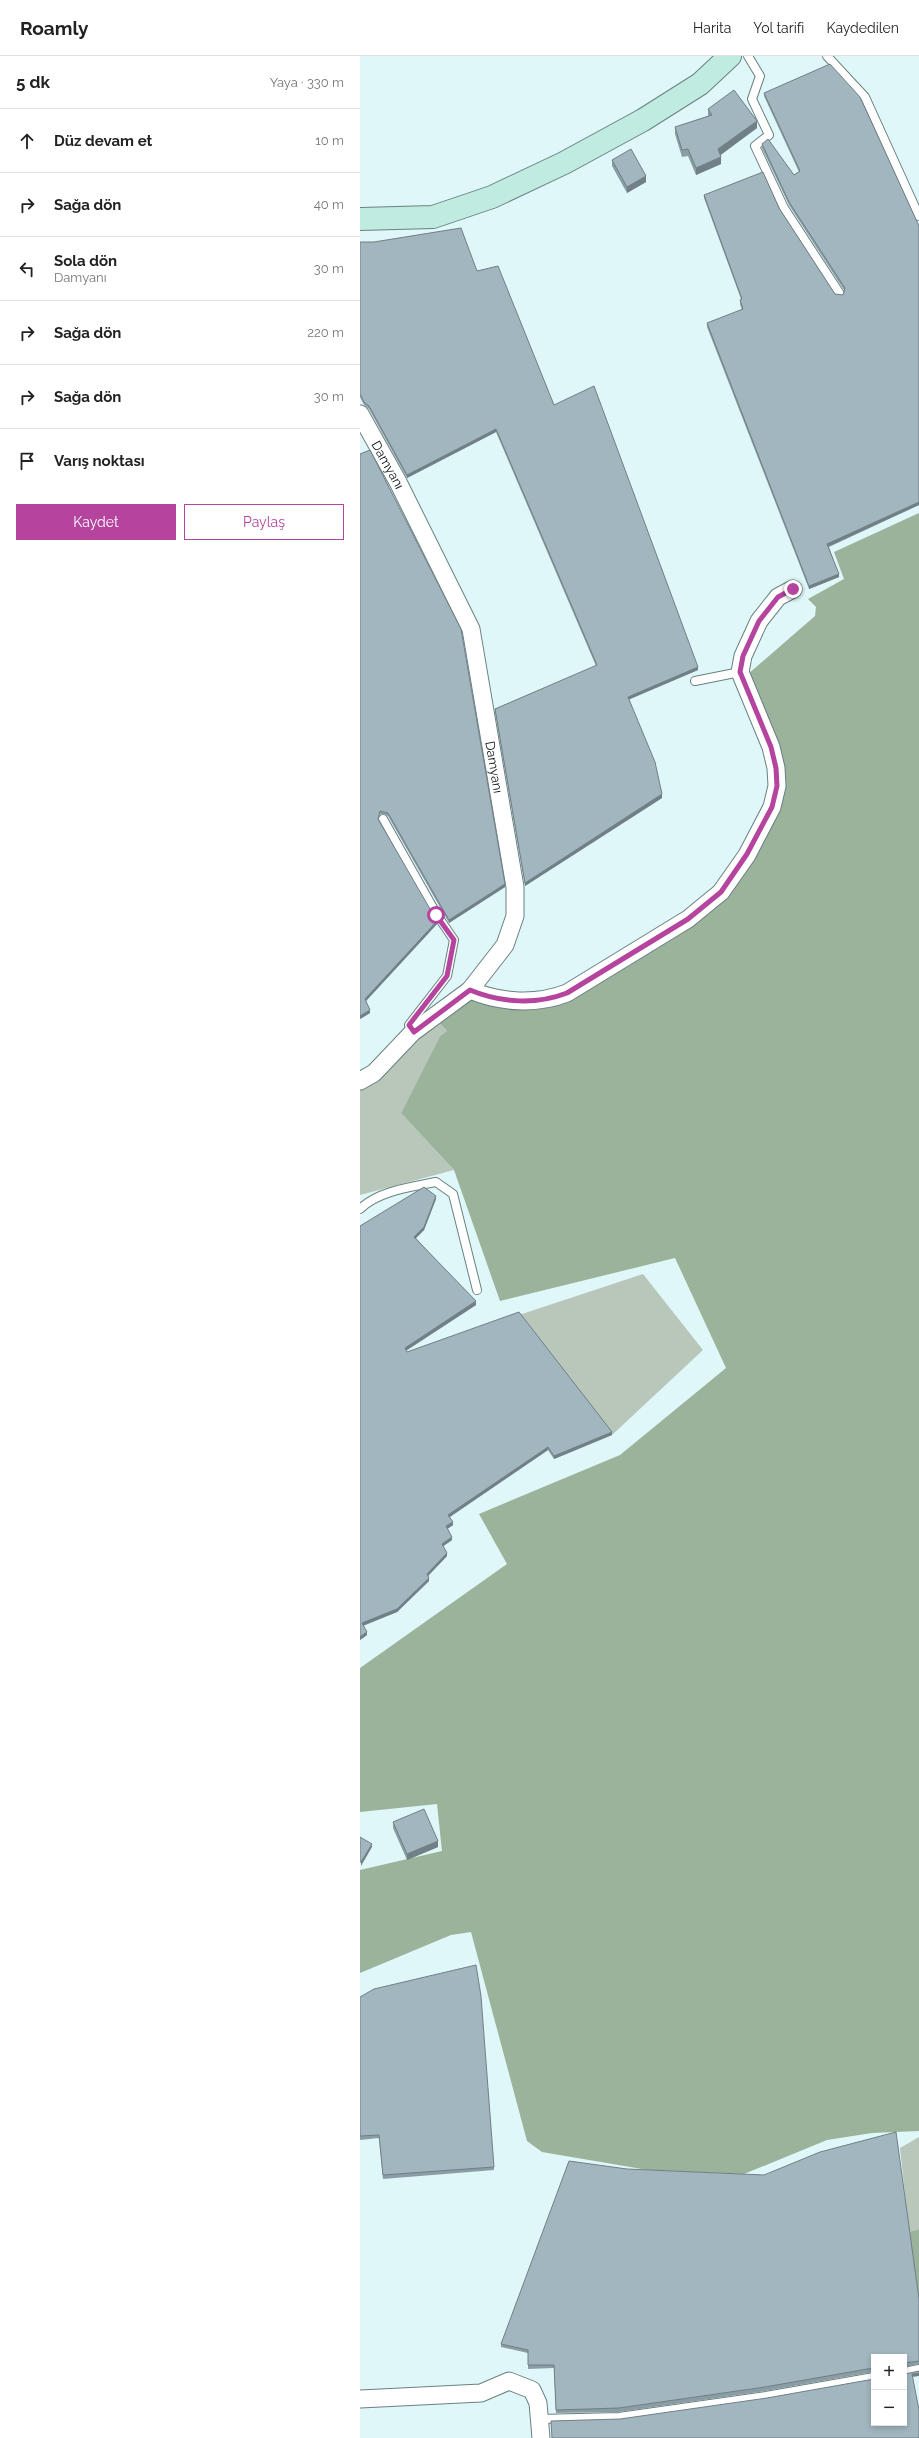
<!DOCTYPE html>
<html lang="tr">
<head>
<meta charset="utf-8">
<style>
  body { margin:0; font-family:Raleway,sans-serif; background:#f2f2f2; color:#222 }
  .controls { position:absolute; right:12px; bottom:12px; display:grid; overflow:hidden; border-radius:0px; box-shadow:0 2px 6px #0003 }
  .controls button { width:36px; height:36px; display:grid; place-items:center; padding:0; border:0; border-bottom:1px solid #e0e0e0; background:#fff; color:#222; font:20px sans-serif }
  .stop { position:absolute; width:12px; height:12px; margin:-9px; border:3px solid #b5449f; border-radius:50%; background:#fff }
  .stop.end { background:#b5449f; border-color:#fff; box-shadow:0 1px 4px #0008 }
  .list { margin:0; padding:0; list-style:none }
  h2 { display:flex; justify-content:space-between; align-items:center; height:52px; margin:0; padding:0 16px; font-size:17px }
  h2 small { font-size:13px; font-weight:400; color:#767676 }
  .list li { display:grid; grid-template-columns:26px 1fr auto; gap:12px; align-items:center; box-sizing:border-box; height:64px; padding:0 16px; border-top:1px solid #e0e0e0 }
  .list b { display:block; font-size:15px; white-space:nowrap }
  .list p { margin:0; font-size:13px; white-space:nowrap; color:#767676 }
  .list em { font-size:13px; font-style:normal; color:#767676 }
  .actions { display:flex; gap:8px; padding:12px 16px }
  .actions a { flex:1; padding:9px 0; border:1px solid #b5449f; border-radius:0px; text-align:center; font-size:14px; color:#b5449f }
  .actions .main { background:#b5449f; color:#fff }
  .icon { flex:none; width:22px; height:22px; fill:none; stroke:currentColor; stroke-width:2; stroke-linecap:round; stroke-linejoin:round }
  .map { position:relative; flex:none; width:559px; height:2382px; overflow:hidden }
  header { display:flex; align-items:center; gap:24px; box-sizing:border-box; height:56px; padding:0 20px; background:#fff; border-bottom:1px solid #e0e0e0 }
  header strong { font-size:19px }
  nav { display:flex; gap:22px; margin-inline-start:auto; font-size:14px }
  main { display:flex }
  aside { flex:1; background:#fff }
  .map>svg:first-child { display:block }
</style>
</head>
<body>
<header>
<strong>Roamly</strong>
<nav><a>Harita</a><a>Yol tarifi</a><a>Kaydedilen</a></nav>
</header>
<main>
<aside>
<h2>5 dk<small>Yaya · 330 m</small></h2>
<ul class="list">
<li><svg class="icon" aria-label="ahead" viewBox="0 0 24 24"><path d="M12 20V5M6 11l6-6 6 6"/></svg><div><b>Düz devam et</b></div><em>10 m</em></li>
<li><svg class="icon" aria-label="right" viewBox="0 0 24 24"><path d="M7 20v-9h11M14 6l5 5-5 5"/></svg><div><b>Sağa dön</b></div><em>40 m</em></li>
<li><svg class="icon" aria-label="left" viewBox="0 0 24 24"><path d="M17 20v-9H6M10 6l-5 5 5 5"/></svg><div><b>Sola dön</b><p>Damyanı</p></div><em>30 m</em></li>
<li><svg class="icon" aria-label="right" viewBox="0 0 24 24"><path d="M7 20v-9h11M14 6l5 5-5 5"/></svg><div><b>Sağa dön</b></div><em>220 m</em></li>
<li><svg class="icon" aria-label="right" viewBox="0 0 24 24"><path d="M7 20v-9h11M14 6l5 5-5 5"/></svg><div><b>Sağa dön</b></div><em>30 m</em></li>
<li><svg class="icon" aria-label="arrive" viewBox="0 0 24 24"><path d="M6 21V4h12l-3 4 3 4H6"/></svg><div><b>Varış noktası</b></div></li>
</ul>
<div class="actions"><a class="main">Kaydet</a><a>Paylaş</a></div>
</aside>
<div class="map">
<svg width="559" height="2382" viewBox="0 0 559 2382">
  <rect width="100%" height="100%" fill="#dff7f8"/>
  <path fill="#b8c7b9" d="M76 963 87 975 80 980 41 1057 94 1114 0 1139V1030Z
    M283 1218 343 1294 252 1379 159 1259Z
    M559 2081V2173L549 2176 540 2092Z"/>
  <path fill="#9bb29b" d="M559 457V2075L512 2077 467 2084 384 2118 288 2114 182 2096 167 2085 111 1876 91 1879 0 1917V1814L82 1795 77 1748 0 1756V1612L147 1508 119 1458 260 1399 366 1312 315 1202 140 1245 94 1114 41 1057 80 980 87 975 76 963 110 942 168 951 330 866 416 751 388 618 455 560 456 551 448 543 484 523 474 496Z
    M559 2173V2246L549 2176Z"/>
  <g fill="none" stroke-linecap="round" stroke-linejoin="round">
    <defs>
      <path id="lane" d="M388 0 400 20 392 43 409 79 395 90 424 152 480 238
        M467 0 505 41 559 160
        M335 625 380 616
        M23 763 77 859 94 884 87 920 49 969 53 976
        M0 1153C18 1135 51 1131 76 1126L93 1138 117 1234
        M544 2316 559 2313
        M179 2363 259 2361 406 2340 514 2321"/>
      <g id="street">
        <path id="s1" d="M0 358 38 426 111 573 155 831V860L145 889 110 934 53 976 14 1017 0 1025"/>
        <path d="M110 934C141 947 176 949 207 937L328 863 361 836 387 799 412 751 417 730 416 712 411 691 380 616 383 600 399 565 418 541 433 533"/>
        <path d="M0 2343 121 2337 149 2325 172 2334 178 2347 181 2382"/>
      </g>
      <path id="secondary" d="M0 163 73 161 132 141 204 107 283 64 340 28 370 0"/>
    </defs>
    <use href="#lane" stroke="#6a8081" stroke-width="10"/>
    <use href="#street" stroke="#6a8081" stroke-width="19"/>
    <use href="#secondary" stroke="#6a8081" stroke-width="24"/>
    <use href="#lane" stroke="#fff" stroke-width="8"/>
    <use href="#street" stroke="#fff" stroke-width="17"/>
    <use href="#secondary" stroke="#bfebe1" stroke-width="22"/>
  </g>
  <path fill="#8b9da4" d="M404 37 559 170V449L469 491 479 521 449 533 347 271V267L382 254 380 248V244L381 243 344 142V139L419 152 475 238 483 239 484 234 429 149 402 92V88L434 119 439 116 404 40Z
    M348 53 397 72 360 99 361 108 336 119 328 100 322 101 315 78V71L348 60Z
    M252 104 286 126 267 137 252 110Z
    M0 186 117 215 194 349 338 614 269 643 302 742 165 830 135 656V653L236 610 136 376 47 422 9 353 4 349 0 341Z
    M0 398 145 831 89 867 28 760 20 758 19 763 77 868 6 945 10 957 0 963Z
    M76 1143 64 1174 56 1182 116 1249 46 1295 47 1296 252 1379 194 1403 188 1394 90 1461 93 1469 87 1473 92 1484 83 1490 87 1500 68 1520 69 1525 37 1556 3 1570 7 1579 0 1584V1170Z
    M33 1766 78 1791 47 1804 33 1772Z
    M0 1941 134 2111V2114L23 2123 19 2082 0 2084Z
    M559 2243V2308L544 2311V2301H514V2316H513L405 2335 259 2356 196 2357 194 2312 168 2313V2297L141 2291V2288Z"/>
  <path fill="#717f86" d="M397 65V72L358 101V93Z
    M361 101V108L336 119V112Z
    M286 120V126L267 137V131Z
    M136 373V376L47 422V419Z
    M559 446V449L467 491V488Z
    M479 518V521L449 533V530Z
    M338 611V614L268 644V641Z
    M302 738V742L165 830V827Z
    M145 828V831L89 867V864Z
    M77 865V868L5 946V943Z
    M10 954V957L0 963V960Z
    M76 1140V1143L64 1174 54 1184V1181Z
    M116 1245V1249L45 1295V1292Z
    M252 1376V1379L194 1403V1400Z
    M188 1391V1394L88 1462V1459Z
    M93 1466V1469L86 1474V1470Z
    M92 1481V1484L82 1491V1488Z
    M87 1497V1500L67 1521V1518Z
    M69 1522V1525L37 1556 2 1570V1567Z
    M7 1576V1579L0 1584V1581Z
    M78 1785V1791L47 1804V1798Z
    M12 1788V1791L1 1810V1806Z
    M559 2317V2320L552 2321V2318Z"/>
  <path fill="#a2b6bf" stroke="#717f86" d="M470 8 500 41 559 170V446L467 488 479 518 449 530 347 267 383 253 380 244 382 243 344 139 403 116 419 152 475 238 483 239 485 232 429 146 402 88 408 83 434 119 440 115 404 37Z
    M374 34 397 65 358 93 361 101 336 112 328 93 322 94 315 71 352 59 348 53Z
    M271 93 286 120 267 131 252 104Z
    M101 172 117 215 138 210 194 349 234 330 338 611 268 641 295 706 302 738 165 827 135 653 237 609 136 373 47 419 9 350 4 346 0 338V186H14Z
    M10 394 101 573 145 828 89 864 28 757 20 755 18 763 77 865 5 943 10 954 0 960V398Z
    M64 1131 76 1140 64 1171 54 1181 116 1245 45 1292 47 1296 159 1256 252 1376 194 1400 188 1391 88 1459 93 1466 86 1470 92 1481 82 1488 87 1497 67 1518 69 1522 37 1553 2 1567 7 1576 0 1581V1170Z
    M64 1753 78 1785 47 1798 33 1766Z
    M0 1781 12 1788 1 1806H0Z
    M116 1909 121 1940 134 2111 23 2119 19 2079 0 2080V1941L14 1933Z
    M536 2076 559 2243V2305L544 2307V2301H514V2313L513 2312 405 2331 259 2352 196 2354 194 2309H168V2294L141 2288 209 2105 267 2113 404 2119 460 2096Z
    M559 2315V2317L552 2318 559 2354V2382H192L191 2365 260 2363 407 2342 514 2323V2367H544V2318H545Z"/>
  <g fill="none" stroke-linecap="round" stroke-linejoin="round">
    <path stroke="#b5449f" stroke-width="5" d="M76 859 94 884 87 920 49 969 54 976 110 934C141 947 176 949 207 937L328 863 361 836 387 798 412 751 417 730 416 712 411 691 380 616 383 600 399 565 418 541 433 533"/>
  </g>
  <g text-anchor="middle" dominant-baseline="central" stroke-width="3" stroke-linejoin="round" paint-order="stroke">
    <g font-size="13" fill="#0f1718" stroke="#fff">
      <text stroke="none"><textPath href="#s1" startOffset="58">Damyanı</textPath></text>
      <text stroke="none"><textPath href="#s1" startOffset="382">Damyanı</textPath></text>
    </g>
  </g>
</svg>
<div class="controls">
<button>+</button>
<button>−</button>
</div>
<div class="stop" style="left:76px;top:859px"></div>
<div class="stop end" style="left:433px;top:533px"></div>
</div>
</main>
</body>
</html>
